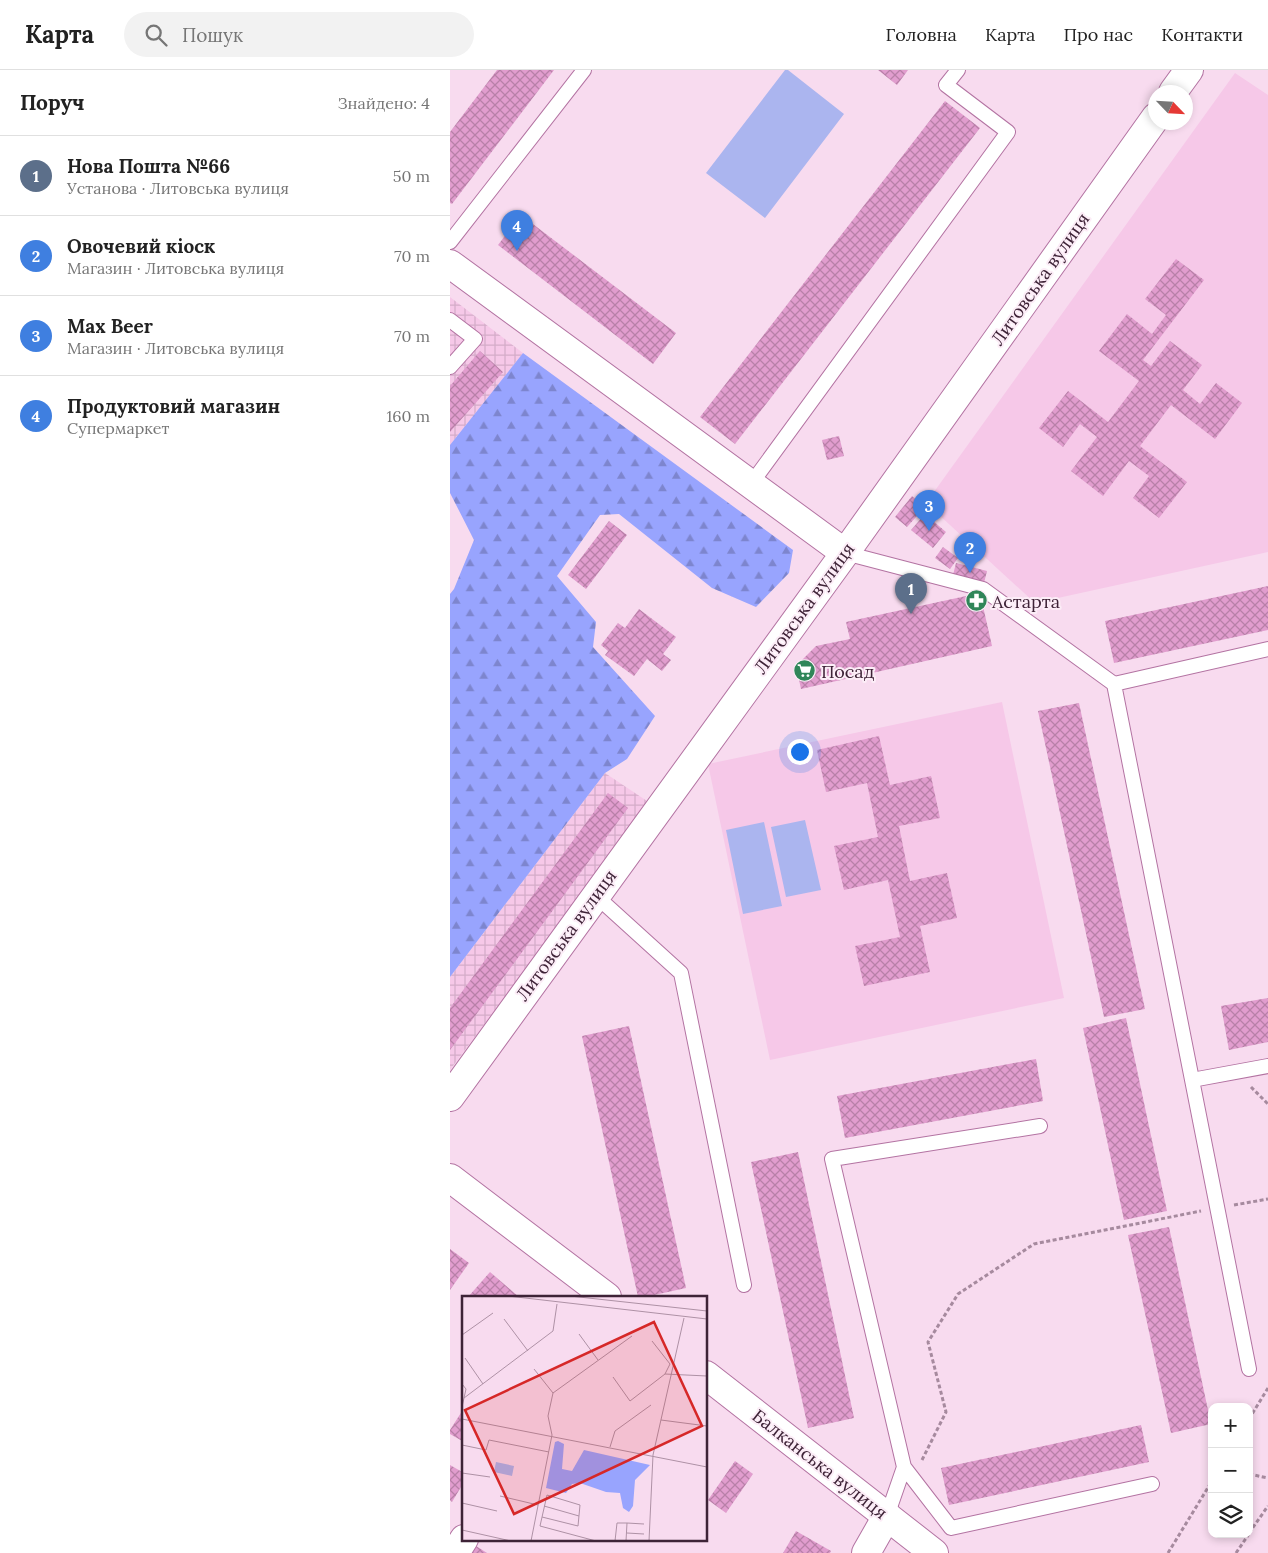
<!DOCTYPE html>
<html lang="uk">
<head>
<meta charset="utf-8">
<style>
  body { margin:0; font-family:Lora,serif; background:#f2f2f2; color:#222 }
  .controls { position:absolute; right:15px; bottom:15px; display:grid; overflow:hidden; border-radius:10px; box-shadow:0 2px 8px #0003 }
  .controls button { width:45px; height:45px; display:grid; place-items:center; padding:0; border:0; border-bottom:1px solid #e0e0e0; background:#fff; color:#222; font:25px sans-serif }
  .compass { position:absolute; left:698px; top:15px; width:45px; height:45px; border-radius:50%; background:#fff; box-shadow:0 2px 8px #0003; rotate:115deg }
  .you { position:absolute; left:349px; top:681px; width:18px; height:18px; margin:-12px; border:4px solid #fff; border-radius:50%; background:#1a73e8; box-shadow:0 0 0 8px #1a73e833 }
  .badge { display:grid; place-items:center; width:32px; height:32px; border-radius:50%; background:#7c3aed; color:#fff; font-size:16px; font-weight:700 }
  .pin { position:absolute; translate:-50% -41px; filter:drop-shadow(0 1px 2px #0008) }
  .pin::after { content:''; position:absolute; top:26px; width:18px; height:15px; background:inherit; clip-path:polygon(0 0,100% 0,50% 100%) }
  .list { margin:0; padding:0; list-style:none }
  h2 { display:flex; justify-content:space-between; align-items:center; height:65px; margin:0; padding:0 20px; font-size:21px }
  h2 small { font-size:16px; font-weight:400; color:#767676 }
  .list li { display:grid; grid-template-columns:32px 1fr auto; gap:15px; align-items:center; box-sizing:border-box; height:80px; padding:0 20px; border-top:1px solid #e0e0e0 }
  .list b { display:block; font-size:19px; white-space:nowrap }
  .list p { margin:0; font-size:16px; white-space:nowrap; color:#767676 }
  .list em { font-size:16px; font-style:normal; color:#767676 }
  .icon { flex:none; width:28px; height:28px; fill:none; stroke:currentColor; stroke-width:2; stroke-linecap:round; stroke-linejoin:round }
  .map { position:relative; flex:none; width:818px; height:1483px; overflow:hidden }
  header { display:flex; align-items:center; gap:30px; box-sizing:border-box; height:70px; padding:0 25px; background:#fff; border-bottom:1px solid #e0e0e0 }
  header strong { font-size:24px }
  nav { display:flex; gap:28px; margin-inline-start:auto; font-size:18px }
  .search { width:350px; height:45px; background:#f2f2f2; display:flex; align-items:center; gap:12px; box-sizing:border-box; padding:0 18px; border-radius:28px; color:#767676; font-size:19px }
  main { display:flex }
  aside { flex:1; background:#fff }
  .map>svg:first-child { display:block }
</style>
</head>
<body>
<header>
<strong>Карта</strong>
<div class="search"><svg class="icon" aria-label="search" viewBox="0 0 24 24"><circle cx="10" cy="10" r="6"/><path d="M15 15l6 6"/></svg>Пошук</div>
<nav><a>Головна</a><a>Карта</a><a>Про нас</a><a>Контакти</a></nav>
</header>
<main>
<aside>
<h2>Поруч<small>Знайдено: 4</small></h2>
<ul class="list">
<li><span class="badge" style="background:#5c6f8a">1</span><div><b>Нова Пошта №66</b><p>Установа · Литовська вулиця</p></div><em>50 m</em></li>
<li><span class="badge" style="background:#3f7fe0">2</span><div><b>Овочевий кіоск</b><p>Магазин · Литовська вулиця</p></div><em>70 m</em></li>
<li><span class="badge" style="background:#3f7fe0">3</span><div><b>Max Beer</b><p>Магазин · Литовська вулиця</p></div><em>70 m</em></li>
<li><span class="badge" style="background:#3f7fe0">4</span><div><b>Продуктовий магазин</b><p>Супермаркет</p></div><em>160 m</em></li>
</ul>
</aside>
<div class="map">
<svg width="818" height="1483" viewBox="0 0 818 1483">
  <defs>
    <pattern id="industrial-grid" width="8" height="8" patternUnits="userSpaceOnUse" patternTransform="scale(1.25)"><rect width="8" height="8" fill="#f6c8e8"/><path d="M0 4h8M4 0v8" fill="none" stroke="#d4acc8"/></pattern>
    <pattern id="forest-firs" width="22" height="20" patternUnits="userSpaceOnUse" patternTransform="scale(1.25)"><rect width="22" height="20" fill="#98a4fe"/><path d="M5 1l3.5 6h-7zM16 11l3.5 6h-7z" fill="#7d85ce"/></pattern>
    <pattern id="building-cross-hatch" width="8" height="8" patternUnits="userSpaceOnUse" patternTransform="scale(1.25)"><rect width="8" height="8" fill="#e19dce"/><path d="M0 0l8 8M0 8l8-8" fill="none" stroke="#b880a8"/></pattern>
  </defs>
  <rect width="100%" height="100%" fill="#f8dbef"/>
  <path fill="#f6c8e8" d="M785 3 818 25V482L585 533 476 433Z
    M552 632 614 928 320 990 258 694Z"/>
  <path fill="url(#industrial-grid)" d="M0 227 73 283 0 375Z
    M155 703 200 733 0 1000V907Z"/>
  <path fill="url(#forest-firs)" d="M73 283 343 480 339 503 306 537 262 518 169 444 150 445 107 506 146 552 143 577 205 646 177 689 155 703 0 907V524L4 519 24 470 0 423V375Z"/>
  <path fill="#abb5ef" d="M335 0H338L394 44 315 148 256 103Z
    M355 750 371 820 336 827 321 757Z
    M314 752 332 836 293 844 276 760Z"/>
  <path fill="url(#building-cross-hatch)" d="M47 0H104L2 134 0 133V62Z
    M428 0H458L447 15Z
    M495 31 530 58 285 374 250 347Z
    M71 145 226 263 203 294 48 175Z
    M726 189 754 210 693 290 701 296 720 271 752 295 733 320 750 334 766 313 792 333 765 369 721 335 690 376 737 412 709 448 683 428 699 406 679 391 653 426 621 401 647 367 630 354 613 377 589 358 618 321 658 352 689 311 649 281 677 244 702 264 716 245 695 229Z
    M30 281 53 302 0 362V316Z
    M389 366 394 386 377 390 372 370Z
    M462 426 475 437 457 457 445 447Z
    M475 444 496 462 483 478 461 460Z
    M159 451 177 465 136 519 118 505Z
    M493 477 508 488 500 499 485 488Z
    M506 493 537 501 534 513 503 505Z
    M818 516V560L664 593 655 551Z
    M530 523 542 576 351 619 346 596 366 576 400 569 396 552Z
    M189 539 226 567 213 584 221 590 212 601 197 589 184 606 155 585 158 581 151 575 168 553 175 558Z
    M629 633 695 939 654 947 588 641Z
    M429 666 440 715 481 706 490 748 449 756 460 811 497 803 507 848 470 856 480 902 414 916 405 876 450 867 438 810 394 820 384 776 428 767 417 713 376 722 367 680Z
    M158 723 178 738 0 980V938Z
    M818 928V972L779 980 771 936Z
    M676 948 717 1141 674 1150 633 958Z
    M179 956 236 1218 195 1227H188L132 966Z
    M586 989 593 1031 395 1068 387 1026Z
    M348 1082 404 1348 358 1358 301 1092Z
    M719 1157 761 1354 721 1363 678 1165Z
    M0 1179 19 1193 0 1220Z
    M40 1202 69 1227H18Z
    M14 1338V1372L0 1364V1360Z
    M691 1355 699 1392 499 1435 491 1398Z
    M285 1391 303 1404 276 1443 258 1430Z
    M0 1395 14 1403V1412L2 1432 0 1430Z
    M346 1461 381 1481 380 1483H333Z
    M23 1474 37 1483H17Z"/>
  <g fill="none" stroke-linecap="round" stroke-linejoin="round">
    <defs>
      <path id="service" d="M0 172 134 0
        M0 250 25 269 0 297
        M301 414 558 62 496 15 508 0
        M395 483 533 519 664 614 818 579
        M664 614 799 1299
        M145 825 231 903 294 1215
        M742 1010 818 996
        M454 1397 501 1458 702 1414
        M437 1446 454 1397 382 1089 590 1056"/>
      <path id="minor" d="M723 22 739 0
        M0 194 395 483
        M0 1027 395 483 706 47
        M5 1483 14 1469
        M416 1483 437 1446"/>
      <path id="tertiary" d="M0 1108 157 1227
        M256 1305 484 1483"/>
    </defs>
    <use href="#service" stroke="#b373a2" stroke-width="16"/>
    <use href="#minor" stroke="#b373a2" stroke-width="30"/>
    <use href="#tertiary" stroke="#b373a2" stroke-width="30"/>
    <path stroke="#a68a9e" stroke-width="3" stroke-dasharray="4 2.5" stroke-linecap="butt" d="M801 1017 818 1034
      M784 1135 818 1129
      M799 1349 818 1318
      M472 1390 496 1342 478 1272 508 1224 584 1174 751 1141
      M799 1404 818 1408
      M799 1463 818 1436
      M718 1483 762 1411
      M786 1483 799 1464"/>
    <use href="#service" stroke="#fff" stroke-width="14"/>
    <use href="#minor" stroke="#fff" stroke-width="28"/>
    <use href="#tertiary" stroke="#fff" stroke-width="28"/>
  </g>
  <defs>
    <symbol id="pharmacy-disc" viewBox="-11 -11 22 22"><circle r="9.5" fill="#308659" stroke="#fcedf7"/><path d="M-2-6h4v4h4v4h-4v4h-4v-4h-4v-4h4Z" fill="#fff"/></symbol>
    <symbol id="supermarket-disc" viewBox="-11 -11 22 22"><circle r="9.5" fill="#308659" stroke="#fcedf7"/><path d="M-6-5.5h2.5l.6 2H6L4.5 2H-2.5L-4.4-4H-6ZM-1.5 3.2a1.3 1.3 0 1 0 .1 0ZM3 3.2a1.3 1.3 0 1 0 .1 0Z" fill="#fff"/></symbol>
  </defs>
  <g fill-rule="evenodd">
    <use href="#pharmacy-disc" x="514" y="518" width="25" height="25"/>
    <use href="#supermarket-disc" x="342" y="588" width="25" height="25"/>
  </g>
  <g text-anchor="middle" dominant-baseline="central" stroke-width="4" stroke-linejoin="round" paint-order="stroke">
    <g font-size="18" fill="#3e2337" stroke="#fcedf7">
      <text transform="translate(590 209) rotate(-55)">Литовська вулиця</text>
      <text transform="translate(354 538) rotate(-54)">Литовська вулиця</text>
      <text transform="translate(116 865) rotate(-54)">Литовська вулиця</text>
      <text transform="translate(370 1394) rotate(38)">Балканська вулиця</text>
    </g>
    <g font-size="18" fill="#3e2337" stroke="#fcedf7" text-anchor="start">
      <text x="542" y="531">Астарта</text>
      <text x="371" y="601">Посад</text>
    </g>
  </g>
  <g transform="translate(12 1226)">
    <rect width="245" height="245" fill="#f8dbef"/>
    <path d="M96 145 102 148 100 173 110 175 122 154 188 169 173 184 171 210 167 216 161 212 158 197 144 196 118 187 110 188 104 197 84 192 93 146Z" fill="#98a4fe"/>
    <path d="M34 166 52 170 50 180 32 176Z" fill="#abb5ef"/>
    <path fill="none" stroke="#ae91a5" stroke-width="1" d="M46 0 245 23M108 0 245 15M42 23 66 55M117 38 136 64M0 39 31 17M190 45 208 68 203 78M3 62 21 88M151 81 168 105 203 78 245 80M0 88 4 93 2 102M91 97 170 40M0 111 2 102 91 35 95 8M0 123 245 171M199 124 245 130M0 149 24 154 27 144 87 156M148 151 153 135 189 109M0 177 28 181M38 200 76 209M0 207 35 215M82 210 117 220M80 221 116 230 118 209 85 199 78 230 134 245M0 234 49 245M165 237 182 238M69 245 90 139 86 120 91 97 72 73M153 245 155 227H165M164 245 165 227 182 228M187 245 191 159 222 22"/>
    <path fill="#d62828" fill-opacity="0.15" stroke="#d62828" stroke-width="2.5" d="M192 26 240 130 52 218 3 114Z"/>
    <rect width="245" height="245" fill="none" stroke="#3e2337" stroke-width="2.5"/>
  </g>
</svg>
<div class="controls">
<button>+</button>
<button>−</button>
<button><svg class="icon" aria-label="layers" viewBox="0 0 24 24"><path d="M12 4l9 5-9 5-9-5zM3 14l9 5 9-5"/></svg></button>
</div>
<svg class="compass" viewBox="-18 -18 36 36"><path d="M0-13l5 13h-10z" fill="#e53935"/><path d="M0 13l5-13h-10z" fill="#767676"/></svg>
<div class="you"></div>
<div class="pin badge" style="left:461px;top:544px;background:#5c6f8a">1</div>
<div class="pin badge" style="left:520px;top:503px;background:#3f7fe0">2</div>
<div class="pin badge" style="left:479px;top:461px;background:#3f7fe0">3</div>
<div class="pin badge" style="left:67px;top:181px;background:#3f7fe0">4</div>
</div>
</main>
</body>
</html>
